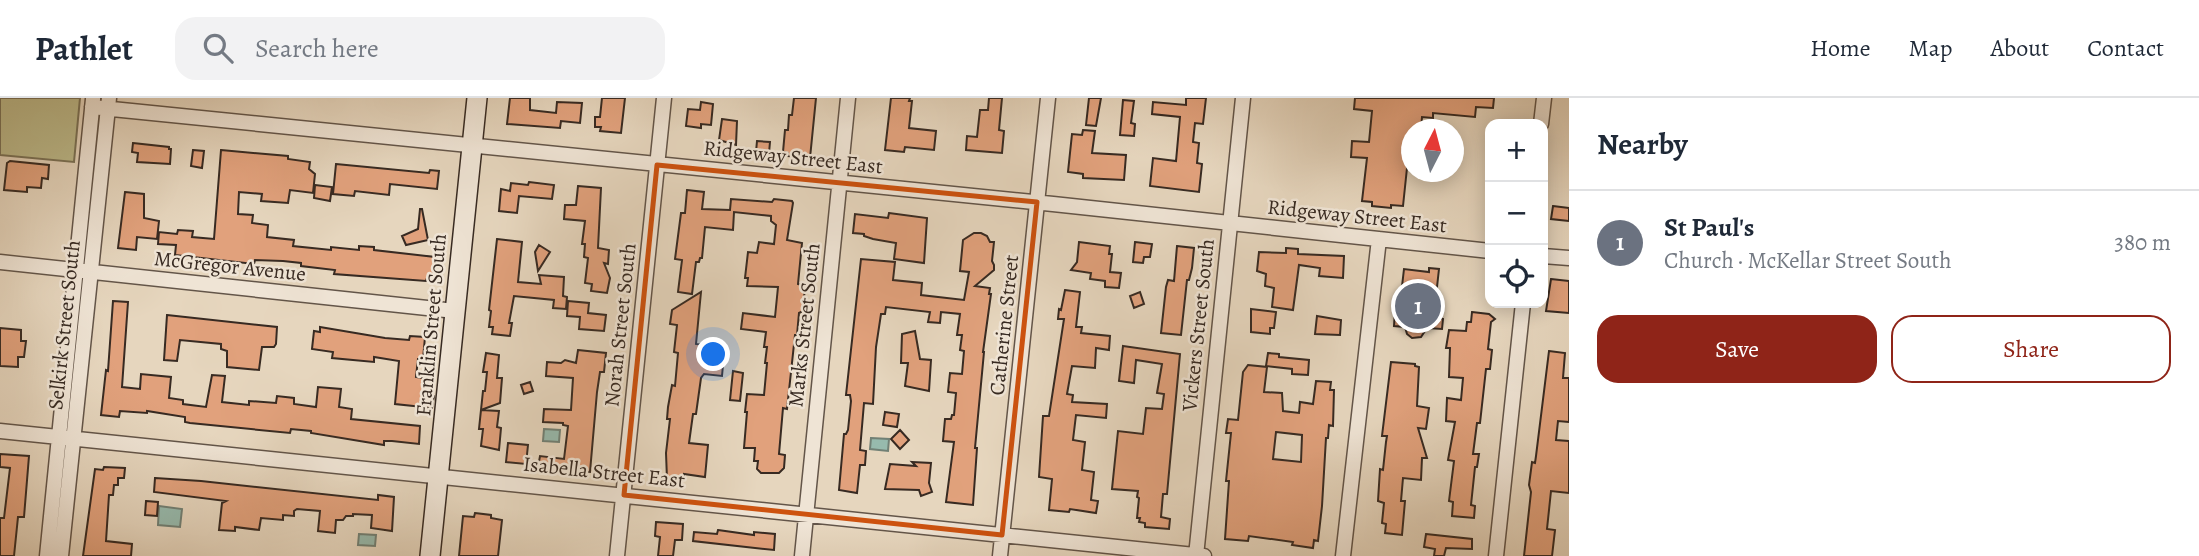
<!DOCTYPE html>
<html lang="en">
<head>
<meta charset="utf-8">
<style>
  body { margin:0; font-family:Alegreya,serif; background:#f2f2f3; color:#1f2937 }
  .controls { position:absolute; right:21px; top:21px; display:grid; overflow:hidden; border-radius:14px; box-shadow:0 4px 18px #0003 }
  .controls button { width:63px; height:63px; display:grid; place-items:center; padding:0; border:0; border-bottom:2px solid #e0e1e3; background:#fff; color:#1f2937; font:35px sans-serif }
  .compass { position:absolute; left:1401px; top:21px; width:63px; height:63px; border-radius:50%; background:#fff; box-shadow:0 4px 18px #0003; rotate:6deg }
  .you { position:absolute; left:714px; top:257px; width:24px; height:24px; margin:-18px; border:5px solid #fff; border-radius:50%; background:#1a73e8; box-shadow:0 0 0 10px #1a73e833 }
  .badge { display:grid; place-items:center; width:46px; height:46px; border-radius:50%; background:#8f2418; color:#fff; font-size:23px; font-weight:700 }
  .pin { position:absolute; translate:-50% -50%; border:4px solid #fff; box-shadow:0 2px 7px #0006 }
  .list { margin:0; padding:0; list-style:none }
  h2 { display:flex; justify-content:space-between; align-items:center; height:91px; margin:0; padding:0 28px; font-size:30px }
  h2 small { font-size:23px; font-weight:400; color:#747a83 }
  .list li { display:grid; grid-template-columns:46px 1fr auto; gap:21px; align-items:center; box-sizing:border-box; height:105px; padding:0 28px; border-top:2px solid #e0e1e3 }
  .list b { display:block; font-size:26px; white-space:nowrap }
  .list p { margin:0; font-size:23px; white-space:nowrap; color:#747a83 }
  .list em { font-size:23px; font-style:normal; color:#747a83 }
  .actions { display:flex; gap:14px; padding:21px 28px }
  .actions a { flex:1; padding:16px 0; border:2px solid #8f2418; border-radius:21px; text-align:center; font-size:24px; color:#8f2418 }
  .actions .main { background:#8f2418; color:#fff }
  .icon { flex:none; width:38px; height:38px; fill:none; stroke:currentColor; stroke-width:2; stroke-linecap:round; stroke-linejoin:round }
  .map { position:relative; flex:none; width:1569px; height:458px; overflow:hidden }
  header { display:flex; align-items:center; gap:42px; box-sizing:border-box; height:98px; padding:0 35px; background:#fff; border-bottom:2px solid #e0e1e3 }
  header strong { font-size:33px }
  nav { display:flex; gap:38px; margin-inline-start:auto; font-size:24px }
  .search { width:490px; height:63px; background:#f2f2f3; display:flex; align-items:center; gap:18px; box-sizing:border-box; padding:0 24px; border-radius:21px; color:#747a83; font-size:26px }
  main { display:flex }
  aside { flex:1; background:#fff }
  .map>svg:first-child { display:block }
</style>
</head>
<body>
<header>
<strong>Pathlet</strong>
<div class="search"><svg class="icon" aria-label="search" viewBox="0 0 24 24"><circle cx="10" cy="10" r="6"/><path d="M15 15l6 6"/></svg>Search here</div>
<nav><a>Home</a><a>Map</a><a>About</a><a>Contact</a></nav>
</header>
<main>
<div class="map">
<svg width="1569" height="458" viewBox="0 0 1569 458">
  <rect width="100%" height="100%" fill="#e6d6be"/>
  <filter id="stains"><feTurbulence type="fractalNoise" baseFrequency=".00286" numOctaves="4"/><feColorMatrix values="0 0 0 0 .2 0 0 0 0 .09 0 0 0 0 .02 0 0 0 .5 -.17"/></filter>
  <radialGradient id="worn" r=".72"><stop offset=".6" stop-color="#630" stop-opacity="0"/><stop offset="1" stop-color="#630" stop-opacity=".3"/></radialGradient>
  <path fill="#bdbb8c" stroke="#7a7257" stroke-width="2" d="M0 0H80L74 64 0 57Z"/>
  <path fill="#97baad" stroke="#718075" stroke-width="2" d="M544 331 560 332 559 344 543 343Z
    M871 340 889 341 888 353 870 351Z
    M159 408 182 411 180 429 158 427Z
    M359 436 376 437 375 448 358 447Z"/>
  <path fill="#e1a17c" stroke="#372a22" stroke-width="2" fill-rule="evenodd" d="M510 0H530V12L556 15 557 4 582 5 580 25 561 23 560 30 507 26Z
    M602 0H625L621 35 600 33 601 29H595V19H600Z
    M794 0H816L810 60 788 58V55L783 54 785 32H788L789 17H792Z
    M891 0H910L909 3H912L909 30 936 33 934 52 905 49 904 54 885 52Z
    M989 0H1002L999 32 1004 33 1002 55 966 52 967 38 977 39 980 12H988Z
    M1089 0H1101L1096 28 1086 27Z
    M1186 0H1206L1203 26 1195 25 1193 44 1199 45 1197 65 1202 66 1199 94 1150 88 1153 60 1176 63 1180 19 1152 16 1153 4 1186 7Z
    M1355 0H1494L1493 10 1476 9 1475 19 1433 15V20L1422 19 1421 32H1411L1403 108 1391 107V110L1372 108V104L1362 103 1367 60 1351 59 1352 43 1369 44 1372 13 1354 11Z
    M1123 2 1134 3 1131 25 1135 26 1134 38 1120 37Z
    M701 4 713 6 711 27 701 26V30L686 28 688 11 700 12Z
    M722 21 737 23 736 47 719 42Z
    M1083 32 1095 33 1092 55 1126 57 1124 82 1083 80V76L1068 74 1072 36 1082 37Z
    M757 43 770 44 769 55 756 54Z
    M133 45 169 49V51H171L170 66 137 64 138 55 132 54Z
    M193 52 204 53 202 70 191 68Z
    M221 52 288 58V61L310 64 309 71 315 76 313 95 290 92 288 105 261 103 262 96 239 94 238 116 253 117 252 125 268 127 267 139 294 142 293 148 331 152V149L359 152V148L374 149V152L435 159 433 181 427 180 426 183 334 176 335 172 301 168V165L283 163 255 162 254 166 175 157 176 147 158 146 159 134 177 136 178 132 193 133 192 139 214 141Z
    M10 63 49 67 48 81 42 80 41 90 27 89V94L4 92 7 65Z
    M336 66 429 75 430 72 439 73 437 91 390 86 389 97 355 93 354 98 333 96Z
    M529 84 554 87 552 101 519 98 517 115 499 113 501 91 510 93 511 85 528 87Z
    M315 87 332 89 330 103 314 100Z
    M578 88 601 90 598 150 609 152 608 166 604 165 610 180 607 195 591 193 592 186 585 185 588 160 584 159 585 146H582L585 123 564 121 565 107H576Z
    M687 92 704 94 702 111 730 112 731 101 772 104 774 101 792 103 793 105 787 142 802 145 798 186 805 188 803 213 799 215 797 237H795L787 311 783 310 779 356 785 357 784 370 779 375H761L757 371 758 363H754L755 350H744L747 314H745L747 296 764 297 767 265H765L767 249H764L766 234 741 231 743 215 775 219 778 189 747 188 748 180H745L748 154 757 155 759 144 774 146 776 127 771 123V118L734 114 733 132 705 129 702 160H700L699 164H696L692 196 678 194 682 162 675 161 681 115H685Z
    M125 94 144 96V120L159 123 157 141 137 139 136 152 118 150Z
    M1553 108 1569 110V123L1551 121Z
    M420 111H422L428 142 406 147 402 138 418 131Z
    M889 115 927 120 924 165 894 161 896 145 873 141 864 138V136L853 135 855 116 888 120Z
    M974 135H981L987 138 990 144H994L992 163 994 167V172L975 188 990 190 989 196H991L983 254H984L975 350H977L973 407 946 404 954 344 943 343 945 321H951L952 317H954L956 295 948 294 950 275 962 276 964 253 960 252 962 237H957L960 216 941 214 940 225 928 224 930 214 886 209 885 216H881L876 249 873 306 864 305 860 352 866 353 865 367H860L857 395 839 392 844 336H846L848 332 851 303 850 297H846L861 161 895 164 893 182 922 185 921 197 964 202 969 174 960 173 963 142Z
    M497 141 522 144 518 184 541 186 539 177 564 179 563 198 567 199 566 211 553 210 554 202 514 198 509 225H512L510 238 492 236 493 229H489L491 213 489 212Z
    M1079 144 1110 148 1109 156H1112L1110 174 1121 175 1119 190 1105 189V183L1090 181 1091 175 1071 172 1077 164Z
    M1135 144 1152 146 1150 159H1144L1143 165 1133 164Z
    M539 147 550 154 538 173 535 154Z
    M1177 148 1194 150 1192 170 1189 182H1187L1181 237 1161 235 1166 189 1168 182 1174 183Z
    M1286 150 1298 151V156L1344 158 1343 180 1319 178 1320 170 1299 167 1293 212 1272 209 1274 190 1265 188 1266 176 1257 173 1259 154 1286 155Z
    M1429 170 1439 171 1436 198 1441 199 1439 220 1443 221 1442 231 1427 230 1421 239 1412 240 1407 236 1405 229 1394 228 1396 197H1401L1404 171 1429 174Z
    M1551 181 1569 183V215L1546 213Z
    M1065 192 1080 194 1076 229H1082L1081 235 1110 238 1109 252 1096 250 1095 270 1072 268 1067 296 1073 297 1072 304 1107 306 1106 320 1076 317 1073 342 1085 344 1082 372 1094 374 1091 402 1098 403 1096 415 1070 411 1069 414 1049 412 1052 381 1039 379 1043 318H1049L1064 221H1058L1059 211 1061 212Z
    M701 194 696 246 704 247 703 253H706L705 265 723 267 722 278 704 276 701 280 696 316H693L689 345 708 347 705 379 684 376V382L667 381 666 355 670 321H667L668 309 672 287 675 288 678 255 674 254 677 227 670 226 672 212Z
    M1140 194 1144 206 1134 210 1130 198Z
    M113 203 128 204 122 289 140 291 141 276 171 279 169 300 183 302V306L206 309 212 277 225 278 222 304 249 307V303L276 305 277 298 294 300V306L316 309 318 289 341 291 339 309 352 311 351 321 420 328 419 346 392 343H384V347L311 335V333L291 331 290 335 190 325 185 324V319L147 313V315L120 313 119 319 101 317 106 272 108 273Z
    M568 203 589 205 588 215 606 217 604 233 579 231 580 219 567 218Z
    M1251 211 1276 214 1274 230H1270V236L1251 234Z
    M1472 214 1489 216 1495 221 1491 224 1488 251 1492 252 1490 271H1486L1480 325H1477L1473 356H1479L1477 369H1475L1471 407 1475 408 1474 420 1452 418 1453 404 1449 403 1454 363 1448 362 1455 324 1446 323 1447 300 1461 302 1463 280 1449 279 1450 250H1446L1449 232 1466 233 1467 224H1471Z
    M167 217 277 229 276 246 274 249H262L259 272 227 269V253L221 251V246L180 242 177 263 164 262Z
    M1317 218 1341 222 1340 237 1315 236Z
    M320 229 385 240 409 242 410 238 425 239 423 261H418L416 279 428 281 426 297 434 298 432 310 395 306 399 263 374 259V264L332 260 333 254 312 251 314 233 320 234Z
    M0 230 21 232V243H26L24 259H18V269L0 268Z
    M915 233 920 261 931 262 929 293 905 288 908 265H901L902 236Z
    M1123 248 1180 256 1167 396H1163L1161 419 1170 421 1169 431 1145 429V425L1139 424 1140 420H1137L1139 400 1137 399 1138 393 1112 391 1118 333 1143 336 1146 310 1162 311 1164 296 1157 295 1162 266 1136 262 1134 285 1119 283Z
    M578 252 606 255 604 274H600L597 294 590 374 538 369 540 358 564 361 568 328 563 327V325L543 324 544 311 571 312 573 280 546 278 547 264 561 265 565 262 576 265Z
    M1549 253 1565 255 1563 280H1569V324L1558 323 1556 342 1569 343V395L1551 393 1547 431 1555 432 1552 458H1524L1531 394 1529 387 1532 364 1535 365 1536 358Z
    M486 255 499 257 497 280H502L500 305 481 312 499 313 497 329 501 330 499 352 481 348 483 331H479L483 293H485L487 274H483Z
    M1268 255 1279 256V259L1309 262 1308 277 1292 276V271L1266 268Z
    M1391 264 1415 266V268L1419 269 1417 308 1429 310 1426 331 1418 330 1427 360H1422L1421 382 1403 380 1401 403H1405L1402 437 1385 435 1386 426 1382 425 1384 405 1378 403 1380 371 1383 372 1386 344 1387 338H1382Z
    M1248 267 1267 269 1264 294 1282 295 1283 313 1299 315 1300 304 1313 306 1316 283 1331 284 1330 292H1334L1333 328 1329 327 1328 340H1326L1322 408 1318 443 1314 442 1313 450 1292 447 1293 444 1249 438 1248 443 1225 441 1229 383H1226L1231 335H1226L1228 321 1238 322 1243 274ZM1276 334 1302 337 1301 364 1273 361Z
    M733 273 743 275 740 303 730 302Z
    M530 284 533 293 524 296 521 287Z
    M885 314 899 316 897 329 883 327Z
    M900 332 909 342 900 351 891 341Z
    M508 345 528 347 526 366 506 364Z
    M0 356 29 358 24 419H18L14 458H0V420H4L10 370 0 369Z
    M912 364 931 365 929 385 932 394 921 398 919 392 885 391 890 366 916 368Z
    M104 369 125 370 124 380H118V387H114L113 397H109L106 443 132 446 131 458H83L95 371 103 372Z
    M155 380 201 383 378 402V397L394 399 392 433 371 430 372 417 353 416V418H346L343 422H336L335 435 318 433 320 413 297 411 294 413V418L283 417V422L261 420 259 432 235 429V433L219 432 222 405 226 403 154 394Z
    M146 403 158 404 157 418 145 417Z
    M475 415 491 417V420L502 422 498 458H459L463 418 474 419Z
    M656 424 683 426 682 442H675L673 458H658L660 439 655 438Z
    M718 432 754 437V434L775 436 774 452 693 443 694 434 717 436Z
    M1426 436 1472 441V451L1446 450 1444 458H1434L1435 451 1424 449Z"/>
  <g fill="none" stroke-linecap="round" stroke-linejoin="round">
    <defs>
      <path id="street" d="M92 9 1053 106 1490 153
        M1541 26 1544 0
        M1543 158 1569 160
        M0 164 455 213
        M0 333 1204 458
        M47 458 93 1
        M61 458 109 0
        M617 458 664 0
        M802 458 848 0
        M1000 458 1048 0
        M1196 458 1243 0
        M1343 458 1379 141
        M1496 458 1523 205"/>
      <path id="secondary" d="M430 458 477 0"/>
    </defs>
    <use href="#street" stroke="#635549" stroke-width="17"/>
    <use href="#secondary" stroke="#372a22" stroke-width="22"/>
    <use href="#street" stroke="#efe4d5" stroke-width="14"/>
    <use href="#secondary" stroke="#efe4d5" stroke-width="19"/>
  </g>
  <path fill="none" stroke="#cd520f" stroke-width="5" stroke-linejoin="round" d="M657 67 1037 104 1002 437 624 397Z"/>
  <g text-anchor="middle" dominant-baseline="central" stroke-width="5" stroke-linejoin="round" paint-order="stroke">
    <g font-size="21" fill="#372a22" stroke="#efe4d5">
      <text transform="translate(793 59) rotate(6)">Ridgeway Street East</text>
      <text transform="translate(1357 118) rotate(6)">Ridgeway Street East</text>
      <text transform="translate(230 168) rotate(6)">McGregor Avenue</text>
      <text transform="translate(64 227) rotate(-84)">Selkirk Street South</text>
      <text transform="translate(431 227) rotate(-85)">Franklin Street South</text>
      <text transform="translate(620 227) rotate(-84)">Norah Street South</text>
      <text transform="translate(804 227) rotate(-84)">Marks Street South</text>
      <text transform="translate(1004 227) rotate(-84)">Catherine Street</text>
      <text transform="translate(1198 227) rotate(-84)">Vickers Street South</text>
      <text transform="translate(604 374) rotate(6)">Isabella Street East</text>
    </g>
  </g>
  <rect width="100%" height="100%" filter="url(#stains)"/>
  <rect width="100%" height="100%" fill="url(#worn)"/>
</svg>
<div class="controls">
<button>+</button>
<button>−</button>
<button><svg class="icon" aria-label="locate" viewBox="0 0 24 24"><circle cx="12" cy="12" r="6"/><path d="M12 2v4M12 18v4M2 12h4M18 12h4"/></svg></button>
</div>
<svg class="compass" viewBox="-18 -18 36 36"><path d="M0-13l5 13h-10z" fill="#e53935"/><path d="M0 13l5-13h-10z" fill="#747a83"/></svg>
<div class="you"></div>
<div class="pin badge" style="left:1418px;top:208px;background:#6b7280">1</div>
</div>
<aside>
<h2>Nearby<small></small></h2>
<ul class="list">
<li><span class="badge" style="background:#6b7280">1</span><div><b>St Paul's</b><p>Church · McKellar Street South</p></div><em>380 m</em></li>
</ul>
<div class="actions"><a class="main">Save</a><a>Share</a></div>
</aside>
</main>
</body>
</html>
